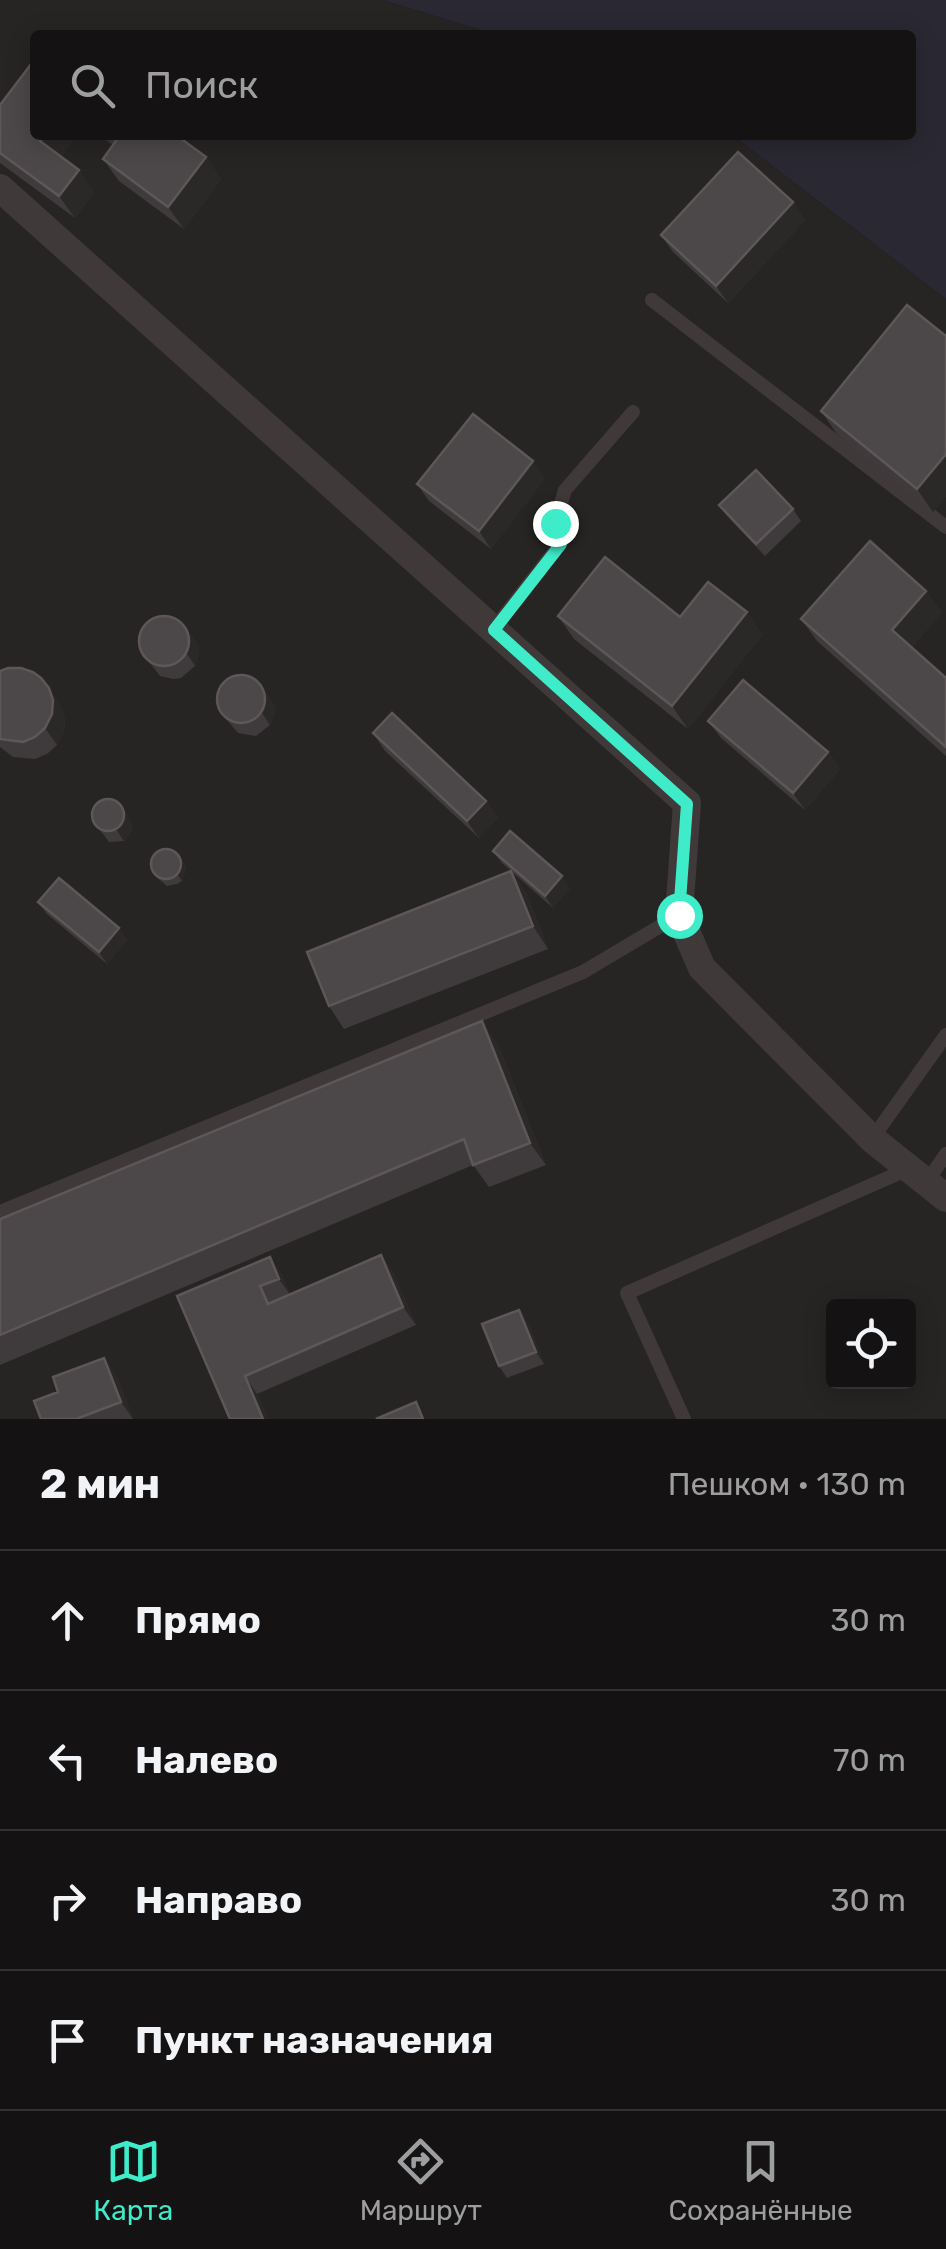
<!DOCTYPE html>
<html lang="ru">
<head>
<meta charset="utf-8">
<style>
  body { margin:0; font-family:Rubik,sans-serif; background:#212020; color:#f1f3f6 }
  .controls { position:absolute; right:30px; bottom:30px; display:grid; overflow:hidden; border-radius:10px; box-shadow:0 5px 25px #0003 }
  .controls button { width:90px; height:90px; display:grid; place-items:center; padding:0; border:0; border-bottom:2px solid #333232; background:#141212; color:#f1f3f6; font:50px sans-serif }
  .stop { position:absolute; width:30px; height:30px; margin:-22px; border:8px solid #3eecc9; border-radius:50%; background:#fff }
  .stop.end { background:#3eecc9; border-color:#fff; box-shadow:0 2px 10px #0008 }
  .list { margin:0; padding:0; list-style:none }
  h2 { display:flex; justify-content:space-between; align-items:center; height:130px; margin:0; padding:0 40px; font-size:42px }
  h2 small { font-size:32px; font-weight:400; color:#9d9e9f }
  .list li { display:grid; grid-template-columns:65px 1fr auto; gap:30px; align-items:center; box-sizing:border-box; height:140px; padding:0 40px; border-top:2px solid #333232 }
  .list b { display:block; font-size:38px; white-space:nowrap }
  .list em { font-size:32px; font-style:normal; color:#9d9e9f }
  .icon { flex:none; width:55px; height:55px; fill:none; stroke:currentColor; stroke-width:2; stroke-linecap:round; stroke-linejoin:round }
  .map { position:relative; flex:none; width:946px; height:1419px; overflow:hidden }
  .search { position:absolute; background:#141212; box-shadow:0 5px 25px #0003; left:30px; right:30px; top:30px; height:110px; display:flex; align-items:center; gap:25px; box-sizing:border-box; padding:0 35px; border-radius:10px; color:#9d9e9f; font-size:38px }
  .sheet { height:690px; background:#141212 }
  nav { display:flex; justify-content:space-around; align-items:center; box-sizing:border-box; height:140px; border-top:2px solid #333232; background:#141212; font-size:28px; color:#9d9e9f }
  nav a { display:grid; justify-items:center; gap:5px }
  nav .on { color:#3eecc9 }
  .map>svg:first-child { display:block }
</style>
</head>
<body>
<div class="map">
<svg width="946" height="1419" viewBox="0 0 946 1419">
  <rect width="100%" height="100%" fill="#1a1818"/>
  <path fill="#272424" fill-rule="evenodd" d="M0 0H382L498 35H35V135H732L946 299V1419H0ZM834 1306H908V1382H834Z"/>
  <path fill="#2a2832" d="M382 0H946V299L732 135H911V35H498Z"/>
  <g fill="none" stroke-linecap="round" stroke-linejoin="round">
    <path stroke="#3f3939" stroke-width="14" d="M652 300 946 527
      M493 630 561 543 555 523 565 490 633 412
      M872 1139 946 1035
      M926 1183 946 1154
      M0 1212 583 972 679 915
      M684 1419 627 1293 908 1169"/>
    <path stroke="#3f3939" stroke-width="28" d="M0 188 687 803 679 915 702 968 872 1139 946 1198"/>
  </g>
  <path fill="#3f3b3c" d="M0 105 35 135H77L61 157 94 192 75 218 0 163Z
    M99 135H176L206 157 221 179 184 229 119 181 103 159 113 145Z
    M793 202 805 220 728 303 673 252 661 235Z
    M946 336V496L933 512 837 434 821 411Z
    M545 478 491 549 429 501 417 484Z
    M719 505 793 509 801 521 765 556 728 517Z
    M926 591 942 613 912 647 946 678V756L817 641 801 619Z
    M747 612 762 635 688 729 574 639 558 616 680 617Z
    M181 621 198 645 199 653 195 666 181 678 173 679 160 676 140 650Z
    M0 671 61 706 65 718 64 731 57 745 47 754 35 759 13 757 0 747Z
    M258 681 274 705 275 713 270 725 256 736 238 733 218 709Z
    M708 721 828 752 840 769 805 810 721 738Z
    M373 733 486 801 498 818 479 838 385 751Z
    M131 820 132 831 124 841 109 842 93 821Z
    M493 851 570 888 553 908 502 863Z
    M181 859 186 868 182 881 177 884 167 886 155 876 151 870Z
    M511 871 527 894 548 949 344 1029 329 1006Z
    M38 902 119 928 127 940 107 964 47 914Z
    M498 1044 546 1165 489 1187 473 1165 0 1365V1219Z
    M381 1255 393 1272 416 1325 257 1394 268 1419H230L177 1296 282 1274 290 1294Z
    M528 1322 544 1364 507 1378 499 1366Z
    M117 1376 133 1419H41L58 1392Z"/>
  <path fill="#2b2828" d="M45 135H77L56 164 40 141Z
    M206 157 221 179 184 229 168 207Z
    M79 170 94 192 75 218 59 196Z
    M793 202 805 220 728 303 716 286Z
    M946 454V496L933 512 917 489Z
    M533 461 545 478 491 549 479 531Z
    M926 591 942 613 908 652 892 630Z
    M747 612 762 635 688 729 672 706Z
    M189 632 198 645 199 653 195 666 187 654Z
    M258 681 274 705 275 713 270 725 262 713Z
    M49 688 61 706 65 718 64 731 57 745 45 728Z
    M828 752 840 769 805 810 793 793Z
    M486 801 498 818 479 838 467 821Z
    M123 808 131 820 132 831 124 841 116 829Z
    M177 853 186 868 182 881 178 875Z
    M511 871 527 894 548 949 533 926Z
    M562 876 570 888 553 908 545 896Z
    M119 928 127 940 107 964 99 952Z
    M482 1021 498 1044 546 1165 530 1143Z
    M381 1255 393 1272 416 1325 403 1307Z
    M270 1257 282 1274 291 1296 279 1279Z
    M519 1310 528 1322 544 1364 536 1352Z
    M104 1358 117 1376 133 1419 121 1402Z
    M245 1376 257 1394 268 1419H263Z"/>
  <path fill="#4c4748" stroke="#5d5758" stroke-width="2.5" d="M35 59V135H45L40 141 79 170 59 196 0 153V105Z
    M114 135H176L206 157 168 207 103 159 118 138Z
    M738 152 793 202 716 286 661 235Z
    M907 305 946 336V454L917 489 821 411Z
    M473 414 533 461 479 531 417 484Z
    M756 470 793 509 756 544 719 505Z
    M870 541 926 591 892 630 946 678V747L801 619Z
    M605 557 680 617 708 582 747 612 672 706 558 616Z
    M139 641a25 25 0 1 1 50 0a25 25 0 1 1-50 0Z
    M8 668H21L33 672 41 678 49 688 53 700 52 714 45 728 35 737 23 742 0 739V671Z
    M217 699a24 24 0 1 1 48 0a24 24 0 1 1-48 0Z
    M743 680 828 752 793 793 708 721Z
    M392 713 486 801 467 821 373 733Z
    M92 815a16 16 0 1 1 32 0a16 16 0 1 1-32 0Z
    M510 831 562 876 545 896 493 851Z
    M151 864a15 15 0 1 1 30 0a15 15 0 1 1-30 0Z
    M511 871 533 926 329 1006 307 952Z
    M59 878 119 928 99 952 38 902Z
    M482 1021 530 1143 473 1165 464 1139 0 1335V1219Z
    M381 1255 403 1307 245 1376 263 1419H230L177 1296 270 1257 279 1279 260 1286 268 1304Z
    M519 1310 536 1352 499 1366 482 1324Z
    M104 1358 121 1402 76 1419H41L34 1401 58 1392 53 1377Z
    M416 1402 423 1419H376Z"/>
  <g fill="none" stroke-linecap="round" stroke-linejoin="round">
    <path stroke="#3eecc9" stroke-width="12" d="M555 523 561 544 494 630 687 804 679 915"/>
  </g>
</svg>
<div class="controls">
<button><svg class="icon" aria-label="locate" viewBox="0 0 24 24"><circle cx="12" cy="12" r="6"/><path d="M12 2v4M12 18v4M2 12h4M18 12h4"/></svg></button>
</div>
<div class="stop" style="left:679px;top:915px"></div>
<div class="stop end" style="left:555px;top:523px"></div>
<div class="search"><svg class="icon" aria-label="search" viewBox="0 0 24 24"><circle cx="10" cy="10" r="6"/><path d="M15 15l6 6"/></svg>Поиск</div>
</div>
<section class="sheet">
<h2>2 мин<small>Пешком · 130 m</small></h2>
<ul class="list">
<li><svg class="icon" aria-label="ahead" viewBox="0 0 24 24"><path d="M12 20V5M6 11l6-6 6 6"/></svg><div><b>Прямо</b></div><em>30 m</em></li>
<li><svg class="icon" aria-label="left" viewBox="0 0 24 24"><path d="M17 20v-9H6M10 6l-5 5 5 5"/></svg><div><b>Налево</b></div><em>70 m</em></li>
<li><svg class="icon" aria-label="right" viewBox="0 0 24 24"><path d="M7 20v-9h11M14 6l5 5-5 5"/></svg><div><b>Направо</b></div><em>30 m</em></li>
<li><svg class="icon" aria-label="arrive" viewBox="0 0 24 24"><path d="M6 21V4h12l-3 4 3 4H6"/></svg><div><b>Пункт назначения</b></div></li>
</ul>
</section>
<nav>
<a class="on"><svg class="icon" aria-label="map" viewBox="0 0 24 24"><path d="M3 6l6-2 6 2 6-2v14l-6 2-6-2-6 2zM9 4v14M15 6v14"/></svg>Карта</a>
<a><svg class="icon" aria-label="directions" viewBox="0 0 24 24"><path d="M12 3l9 9-9 9-9-9zM9 14v-3h6M13 9l2 2-2 2"/></svg>Маршрут</a>
<a><svg class="icon" aria-label="saved" viewBox="0 0 24 24"><path d="M7 4h10v16l-5-4-5 4z"/></svg>Сохранённые</a>
</nav>
</body>
</html>
